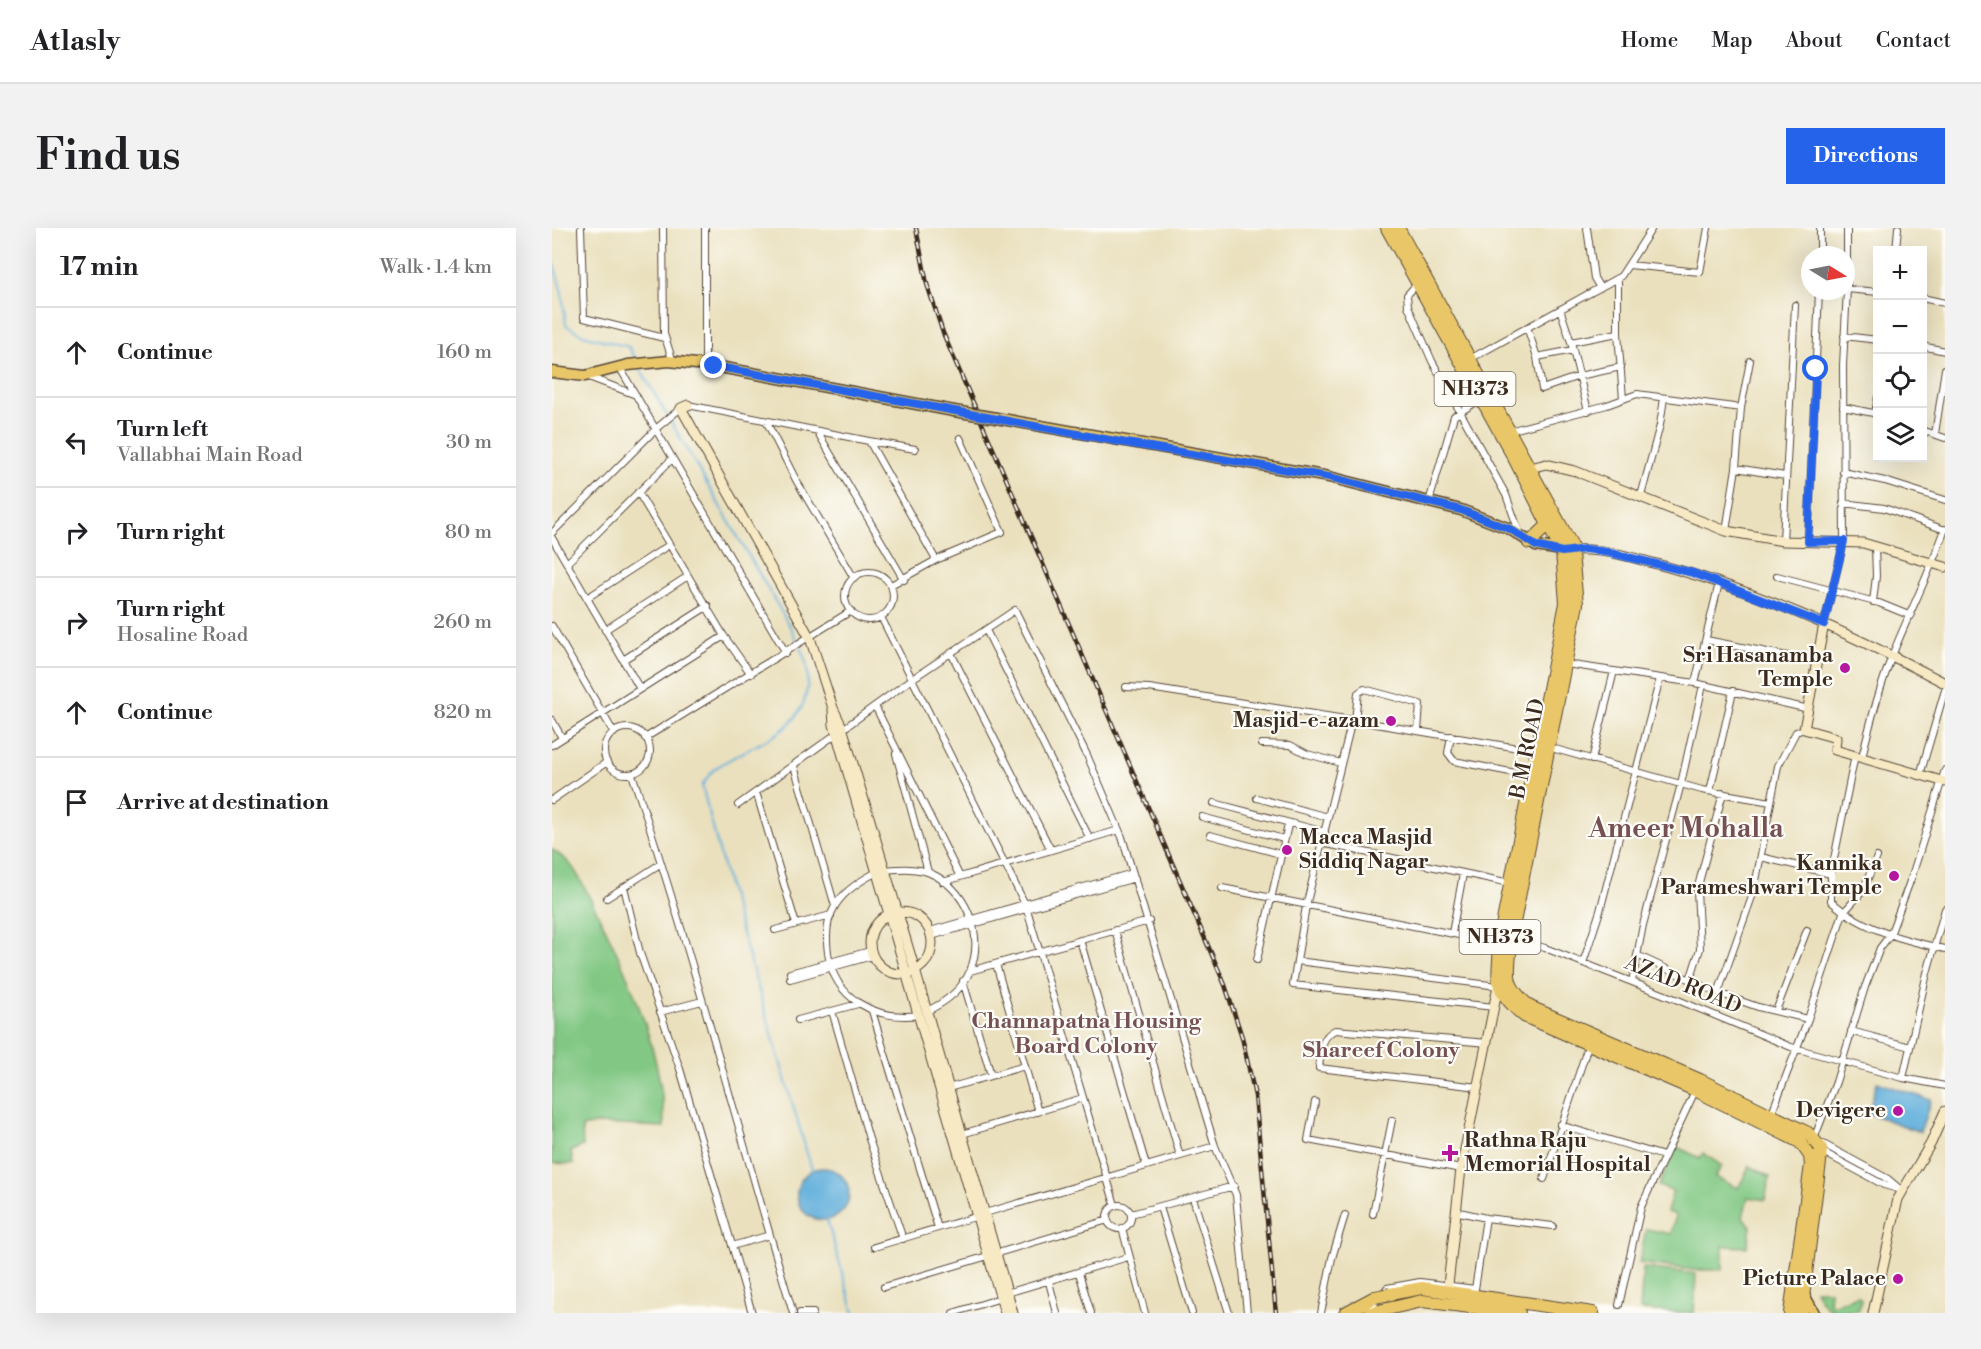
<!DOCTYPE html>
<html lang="en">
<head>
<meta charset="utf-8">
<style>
  body { margin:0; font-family:"Libre Bodoni",serif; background:#f2f2f2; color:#202124 }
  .controls { position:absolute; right:18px; top:18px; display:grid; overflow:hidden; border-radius:0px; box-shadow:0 6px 24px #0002 }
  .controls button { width:54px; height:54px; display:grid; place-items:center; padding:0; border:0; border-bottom:2px solid #e0e0e0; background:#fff; color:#202124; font:30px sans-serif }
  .compass { position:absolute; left:1249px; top:18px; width:54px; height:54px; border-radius:50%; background:#fff; box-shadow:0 6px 24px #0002; rotate:100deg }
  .stop { position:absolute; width:18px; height:18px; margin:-14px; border:4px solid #2563eb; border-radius:50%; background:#fff }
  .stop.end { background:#2563eb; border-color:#fff; box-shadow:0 2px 6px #0008 }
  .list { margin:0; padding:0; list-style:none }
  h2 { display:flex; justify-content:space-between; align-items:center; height:78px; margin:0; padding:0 24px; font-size:26px }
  h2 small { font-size:20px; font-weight:400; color:#757577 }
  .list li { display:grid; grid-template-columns:39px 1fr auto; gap:18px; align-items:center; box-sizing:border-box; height:90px; padding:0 24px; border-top:2px solid #e0e0e0 }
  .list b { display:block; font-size:22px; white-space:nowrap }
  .list p { margin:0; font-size:20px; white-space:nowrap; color:#757577 }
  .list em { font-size:20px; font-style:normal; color:#757577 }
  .icon { flex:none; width:33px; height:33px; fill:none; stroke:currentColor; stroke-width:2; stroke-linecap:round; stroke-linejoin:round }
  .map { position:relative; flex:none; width:1393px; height:1085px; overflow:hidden; border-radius:0px }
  header { display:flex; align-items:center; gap:36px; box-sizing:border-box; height:84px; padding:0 30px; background:#fff; border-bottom:2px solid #e0e0e0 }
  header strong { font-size:28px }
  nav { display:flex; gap:33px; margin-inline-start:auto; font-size:21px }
  .intro { display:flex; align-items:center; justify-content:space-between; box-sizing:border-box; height:144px; padding:0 36px }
  h1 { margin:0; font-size:42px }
  .button { padding:15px 27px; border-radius:0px; background:#2563eb; color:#fff; font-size:21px; font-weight:700 }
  main { display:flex; gap:36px; padding:0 36px }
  aside { flex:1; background:#fff; border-radius:0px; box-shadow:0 6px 24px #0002 }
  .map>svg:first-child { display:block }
</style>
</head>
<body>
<header>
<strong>Atlasly</strong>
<nav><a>Home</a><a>Map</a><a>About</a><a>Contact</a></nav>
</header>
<div class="intro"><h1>Find us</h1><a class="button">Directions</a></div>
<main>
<aside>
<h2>17 min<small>Walk · 1.4 km</small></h2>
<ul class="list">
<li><svg class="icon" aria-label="ahead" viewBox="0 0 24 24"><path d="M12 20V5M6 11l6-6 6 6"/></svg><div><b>Continue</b></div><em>160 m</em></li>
<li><svg class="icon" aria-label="left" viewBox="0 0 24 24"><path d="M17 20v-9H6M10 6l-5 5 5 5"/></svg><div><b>Turn left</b><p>Vallabhai Main Road</p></div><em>30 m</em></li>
<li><svg class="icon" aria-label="right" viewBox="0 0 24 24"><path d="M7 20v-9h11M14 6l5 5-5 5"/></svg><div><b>Turn right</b></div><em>80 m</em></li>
<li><svg class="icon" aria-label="right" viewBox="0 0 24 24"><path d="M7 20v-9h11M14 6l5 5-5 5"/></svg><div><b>Turn right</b><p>Hosaline Road</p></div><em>260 m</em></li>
<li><svg class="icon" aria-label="ahead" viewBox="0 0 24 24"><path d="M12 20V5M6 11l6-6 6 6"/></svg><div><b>Continue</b></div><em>820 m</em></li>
<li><svg class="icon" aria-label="arrive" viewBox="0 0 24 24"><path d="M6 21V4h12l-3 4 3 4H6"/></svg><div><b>Arrive at destination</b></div></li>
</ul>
</aside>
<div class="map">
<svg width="1393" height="1085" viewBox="0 0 1393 1085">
  <rect width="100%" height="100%" fill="#fdfcf7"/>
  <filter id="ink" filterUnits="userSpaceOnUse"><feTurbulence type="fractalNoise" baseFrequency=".0167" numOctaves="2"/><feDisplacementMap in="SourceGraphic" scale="12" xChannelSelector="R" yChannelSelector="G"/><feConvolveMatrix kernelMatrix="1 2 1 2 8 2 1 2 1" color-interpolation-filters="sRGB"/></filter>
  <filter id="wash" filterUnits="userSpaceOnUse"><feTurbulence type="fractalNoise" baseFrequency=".008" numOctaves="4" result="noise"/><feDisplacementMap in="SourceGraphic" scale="24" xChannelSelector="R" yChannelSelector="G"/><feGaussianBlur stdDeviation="1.35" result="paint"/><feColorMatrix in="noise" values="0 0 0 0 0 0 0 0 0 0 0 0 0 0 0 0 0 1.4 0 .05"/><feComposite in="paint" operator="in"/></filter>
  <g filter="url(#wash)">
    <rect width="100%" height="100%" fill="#eae0bd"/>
    <path fill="#82c884" stroke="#5e7951" stroke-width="1.5" d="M0 621C6 626 13 630 18 636 28 648 35 665 43 680 75 742 112 828 112 899L43 896 30 899 31 918 19 923 21 936 0 935Z
      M1125 919 1148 930 1151 925 1170 938 1163 949 1186 960 1198 938 1218 949 1213 972 1196 969 1191 989 1199 999 1195 1019 1171 1018V1042H1141L1087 1035 1094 1001 1119 1006 1124 987 1115 984 1121 963 1106 958Z
      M1091 1040 1144 1046 1142 1085 1088 1082Z
      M1263 1062H1278L1277 1073 1280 1077 1306 1068 1309 1072 1307 1082C1282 1085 1274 1085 1263 1062Z"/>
    <path fill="#61afdb" stroke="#4e6c7c" stroke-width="1.5" d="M1325 854 1379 872 1368 904 1316 885Z
      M245 966a26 26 0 1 1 52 0a26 26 0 1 1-52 0Z"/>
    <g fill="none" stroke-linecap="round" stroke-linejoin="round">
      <path stroke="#61afdb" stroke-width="2" d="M0 29 10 65 14 97 31 107 77 119 83 131
        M87 139 240 402C244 413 254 428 255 440 263 505 204 512 164 540 158 544 154 552 150 558L179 668 260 942
        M275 992 302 1085"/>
    </g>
  </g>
  <g filter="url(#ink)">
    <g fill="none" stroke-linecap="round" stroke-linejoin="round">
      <defs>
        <path id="street" d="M29 0 32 90 112 110
          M111 0 112 106 121 134
          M153 0V137
          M1035 0 1042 50 1048 60
          M1344 22 1346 0
          M1268 27V0
          M1077 37 1148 44 1156 0
          M1066 50V105
          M865 56 855 67 856 78 880 133 954 267 969 309
          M1295 61V0
          M1370 70 1393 75
          M1008 81 1019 114
          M975 99 985 129 1021 122 1036 183
          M1292 108 1326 112
          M1370 118 1393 123
          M1021 122 1019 114 1066 105 1071 171
          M985 129 990 161 1027 148 1069 139
          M918 131 1069 48 1100 0
          M68 140 234 425
          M34 148 84 167
          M136 177 317 213 384 332
          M1291 179 1326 186
          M1189 180 1198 133
          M1323 186 1326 169
          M214 193 244 252 302 350
          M1370 202 1393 210
          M265 203 352 352
          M957 203 1055 177 1085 166 1189 180 1184 240 1233 248
          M1383 206 1393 141
          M317 213 363 221
          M1291 244 1333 253 1393 272
          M86 264 172 408 199 446
          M1089 268 1108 197 1112 170
          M877 274 902 188 929 171
          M1291 275 1332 280 1393 302
          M1174 303 1184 240
          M0 305 106 199 129 180
          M0 310 88 461
          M1231 313 1243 77
          M1256 314 1267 63
          M15 335 120 231
          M293 368a24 24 0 1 1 48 0a24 24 0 1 1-48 0Z
          M1225 348 1327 375 1359 388
          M339 357 384 332 450 304 408 210
          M35 370 117 317
          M1321 374 1324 348 1323 318
          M329 389 474 678 563 977
          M1272 396 1292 313 1291 137 1295 61 1326 64
          M0 398 62 505
          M53 402 136 348
          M434 402 538 611
          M1154 412 1266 434
          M399 425 499 622
          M71 432 156 378
          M1014 436 1143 455 1257 481
          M1143 455 1167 355
          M574 459 597 460 800 492
          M323 478 408 649
          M0 492 10 510
          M803 493 806 465 812 461 868 476 866 503
          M52 523a23 23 0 1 1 46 0a23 23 0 1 1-46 0Z
          M899 508 896 525 902 533 979 548
          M93 510 299 383
          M710 516 738 517 755 526 789 535
          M0 517 172 408
          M996 519 1150 562 1219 574
          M344 526 376 644
          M1303 527 1279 646V673C1309 701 1354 713 1393 721
          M1310 529C1318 495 1327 461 1340 428 1357 385 1378 345 1393 301
          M1040 532 1062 443
          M242 538 283 678
          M80 546C140 723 187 906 241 1085
          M1368 547 1393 462
          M1158 563 1181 463
          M204 564 244 696
          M705 570 776 589
          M0 572 55 534
          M662 575 773 604
          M186 577 360 451 463 382 535 527 570 609 663 918 684 967 695 1085
          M650 589 732 611
          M658 607 728 626
          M770 615 958 655
          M1209 629 1279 646
          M332 642C346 641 365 639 378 645 414 661 433 706 418 743 410 762 392 775 375 783
          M323 645C308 653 290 664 282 680 274 693 274 710 276 725 282 771 324 793 367 787
          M391 654 567 602
          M72 659 88 725 128 841 200 1085
          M670 660 947 715
          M55 670 108 636
          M223 702 279 687
          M563 702 628 928
          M378 703 581 645
          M900 705 911 646
          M379 708 583 650
          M959 710 993 720 1126 772 1239 819 1351 850 1393 858
          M528 712 594 937
          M1085 727 1166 765
          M705 732 736 597
          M745 733 946 758
          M1031 735 1048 683 1108 450
          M444 736 486 884
          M418 743 597 693
          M238 745 318 723
          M238 751 320 728
          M1138 752 1148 721 1145 662 1171 565
          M411 753 439 847
          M1080 754 1091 697 1129 556 1151 457
          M942 779 741 757 754 678 800 492 984 523
          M280 783 317 911 351 1011
          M320 783 386 1000
          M1224 783 1255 702
          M108 784 150 773
          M1256 791 1291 685 1310 664 1325 629
          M246 792 306 776
          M1299 803 1358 819
          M1351 850 1375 745 1393 681
          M926 859 767 840C769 825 768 809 783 802L936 815
          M393 861 473 838
          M763 874 756 912 909 941
          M1219 887 1256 791 1206 779 1166 765 1202 663 1226 538 1244 504 1252 501
          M1008 897 1112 928
          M410 906 531 870
          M1269 923 1332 957 1346 961
          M992 951 1037 815
          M1349 962 1336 951 1262 911 1284 854 1313 759 1328 720 1338 707 1360 648 1393 542
          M641 970 677 1085
          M555 989a12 12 0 1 1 24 0a12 12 0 1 1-24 0Z
          M608 979 640 1085
          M903 983 934 990 1001 998
          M433 985 663 918
          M579 986 682 958
          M821 986 840 892
          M570 1000 593 1085
          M180 1018 218 1007
          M322 1019 426 988
          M527 1045 539 1085
          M497 1054 505 1085
          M332 1059 556 992
          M455 1065 576 1029
          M1067 1077 1089 979 1143 863
          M816 1084 835 1060 868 1054 923 1061 934 990
          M248 1085H261
          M401 1085 449 1070
          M769 1085 780 1030 793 987"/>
        <path id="secondary" d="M136 177 129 180 258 410 281 480 290 499 363 742 461 1085
          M978 240 994 236 1023 243 1174 303 1231 313 1311 315 1393 339
          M1020 322C1046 320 1072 327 1097 334 1200 360 1299 406 1393 455
          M1272 396 1252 501 1284 510 1283 522 1393 554
          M281 482 282 497 453 1085
          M318 715a31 31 0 1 1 62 0a31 31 0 1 1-62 0Z
          M896 1057 909 941 946 758
          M1321 1085 1346 971 1379 915 1393 883"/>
        <path id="primary" d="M0 144 33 148 76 137 117 133 162 138 402 183
          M444 190 777 249 909 282 958 301 984 318 1016 323
          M1252 1067 1262 1085"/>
        <path id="highway" d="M835 0 961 228 1010 324 1014 375 948 708C948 751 937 758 972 788L1143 862 1248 914 1258 928 1259 937 1238 1085
          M846 0 1019 316 1025 376 959 710C958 746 948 753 978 779L1148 852 1256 905 1269 920 1268 934 1249 1085
          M977 315 996 297
          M838 1066 870 1060 1041 1085
          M793 1085 823 1069
          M818 1085 870 1073 967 1085"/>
      </defs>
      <use href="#street" stroke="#554536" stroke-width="8"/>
      <use href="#secondary" stroke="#554536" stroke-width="11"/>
      <use href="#primary" stroke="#554536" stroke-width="13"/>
      <use href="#highway" stroke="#554536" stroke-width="14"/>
      <use href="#street" stroke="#fff" stroke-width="6"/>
      <use href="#secondary" stroke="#f6e9c3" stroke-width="9"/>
      <use href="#primary" stroke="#e9c769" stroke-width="10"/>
      <use href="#highway" stroke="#e9c769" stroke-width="12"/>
      <defs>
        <path id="rail" d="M364 0 375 56 391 105 673 757 690 809 703 868 724 1085"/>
      </defs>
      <use href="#rail" stroke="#3b2a1e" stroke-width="4.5"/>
      <use href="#rail" stroke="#fdfcf7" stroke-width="2" stroke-dasharray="7" stroke-linecap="butt"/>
      <defs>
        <path id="primary-bridge" d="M402 183 444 190"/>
        <path id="highway-bridge" d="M823 1069 838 1066"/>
      </defs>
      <use href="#primary-bridge" stroke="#554536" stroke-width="13" stroke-linecap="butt"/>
      <use href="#highway-bridge" stroke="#554536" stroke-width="14" stroke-linecap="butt"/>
      <use href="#primary-bridge" stroke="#e9c769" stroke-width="10"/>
      <use href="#highway-bridge" stroke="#e9c769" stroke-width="12"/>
    </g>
  </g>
  <g fill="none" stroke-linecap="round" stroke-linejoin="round" filter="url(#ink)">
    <path stroke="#2563eb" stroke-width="8" d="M162 138 569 214 777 249 909 282 958 301 984 318 1010 324 1034 321 1055 324 1141 345 1272 396 1292 313 1256 314 1264 141"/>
  </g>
  <g fill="#b5179e" stroke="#fdfcf7" stroke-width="2">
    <circle cx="1293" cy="440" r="6"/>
    <circle cx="839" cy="493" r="6"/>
    <circle cx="735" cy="622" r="6"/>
    <circle cx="1342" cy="648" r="6"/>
    <circle cx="1346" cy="883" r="6"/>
    <path d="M895 916h6v6h6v6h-6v6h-6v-6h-6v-6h6z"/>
    <circle cx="1346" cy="1051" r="6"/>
  </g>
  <g text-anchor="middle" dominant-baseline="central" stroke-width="4.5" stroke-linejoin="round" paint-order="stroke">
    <g fill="#fdfcf7" stroke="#75695f" stroke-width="1.5">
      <rect x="882.5" y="144" width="81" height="34" rx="4.5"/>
      <rect x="907.5" y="692" width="81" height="34" rx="4.5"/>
    </g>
    <g font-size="20" font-weight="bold" fill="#3b2a1e">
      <text x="923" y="161">NH373</text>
      <text x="948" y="709">NH373</text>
    </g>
    <g font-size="21" font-weight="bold" fill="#3b2a1e" stroke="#fdfcf7" text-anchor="end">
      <text x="1281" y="428">Sri Hasanamba<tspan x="1281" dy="24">Temple</tspan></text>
      <text x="827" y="493">Masjid-e-azam</text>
      <text x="747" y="610" text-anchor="start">Macca Masjid<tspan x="747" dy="24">Siddiq Nagar</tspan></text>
      <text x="1330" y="636">Kannika<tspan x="1330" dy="24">Parameshwari Temple</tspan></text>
      <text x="1334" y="883">Devigere</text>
      <text x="912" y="913" text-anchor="start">Rathna Raju<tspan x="912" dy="24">Memorial Hospital</tspan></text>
      <text x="1334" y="1051">Picture Palace</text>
    </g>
    <g font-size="21" fill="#3b2a1e" stroke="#fdfcf7">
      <text transform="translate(976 521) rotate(-78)">B M ROAD</text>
      <text transform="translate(1131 757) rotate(22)">AZAD ROAD</text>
    </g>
    <g font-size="22" font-weight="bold" fill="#765154" stroke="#fdfcf7">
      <text x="534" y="793">Channapatna Housing<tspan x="534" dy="25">Board Colony</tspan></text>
      <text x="829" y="822">Shareef Colony</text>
    </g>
    <g font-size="27" font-weight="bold" fill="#765154" stroke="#fdfcf7">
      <text x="1134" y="601">Ameer Mohalla</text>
    </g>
  </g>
</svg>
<div class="controls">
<button>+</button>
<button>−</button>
<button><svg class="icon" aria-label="locate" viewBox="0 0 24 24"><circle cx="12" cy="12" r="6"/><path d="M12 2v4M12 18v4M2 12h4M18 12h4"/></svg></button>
<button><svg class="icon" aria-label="layers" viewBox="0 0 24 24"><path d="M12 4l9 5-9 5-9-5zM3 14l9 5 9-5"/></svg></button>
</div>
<svg class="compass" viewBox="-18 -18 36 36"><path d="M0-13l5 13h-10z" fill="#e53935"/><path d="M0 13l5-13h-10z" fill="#757577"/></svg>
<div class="stop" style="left:1264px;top:141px"></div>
<div class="stop end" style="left:162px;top:138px"></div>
</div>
</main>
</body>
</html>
